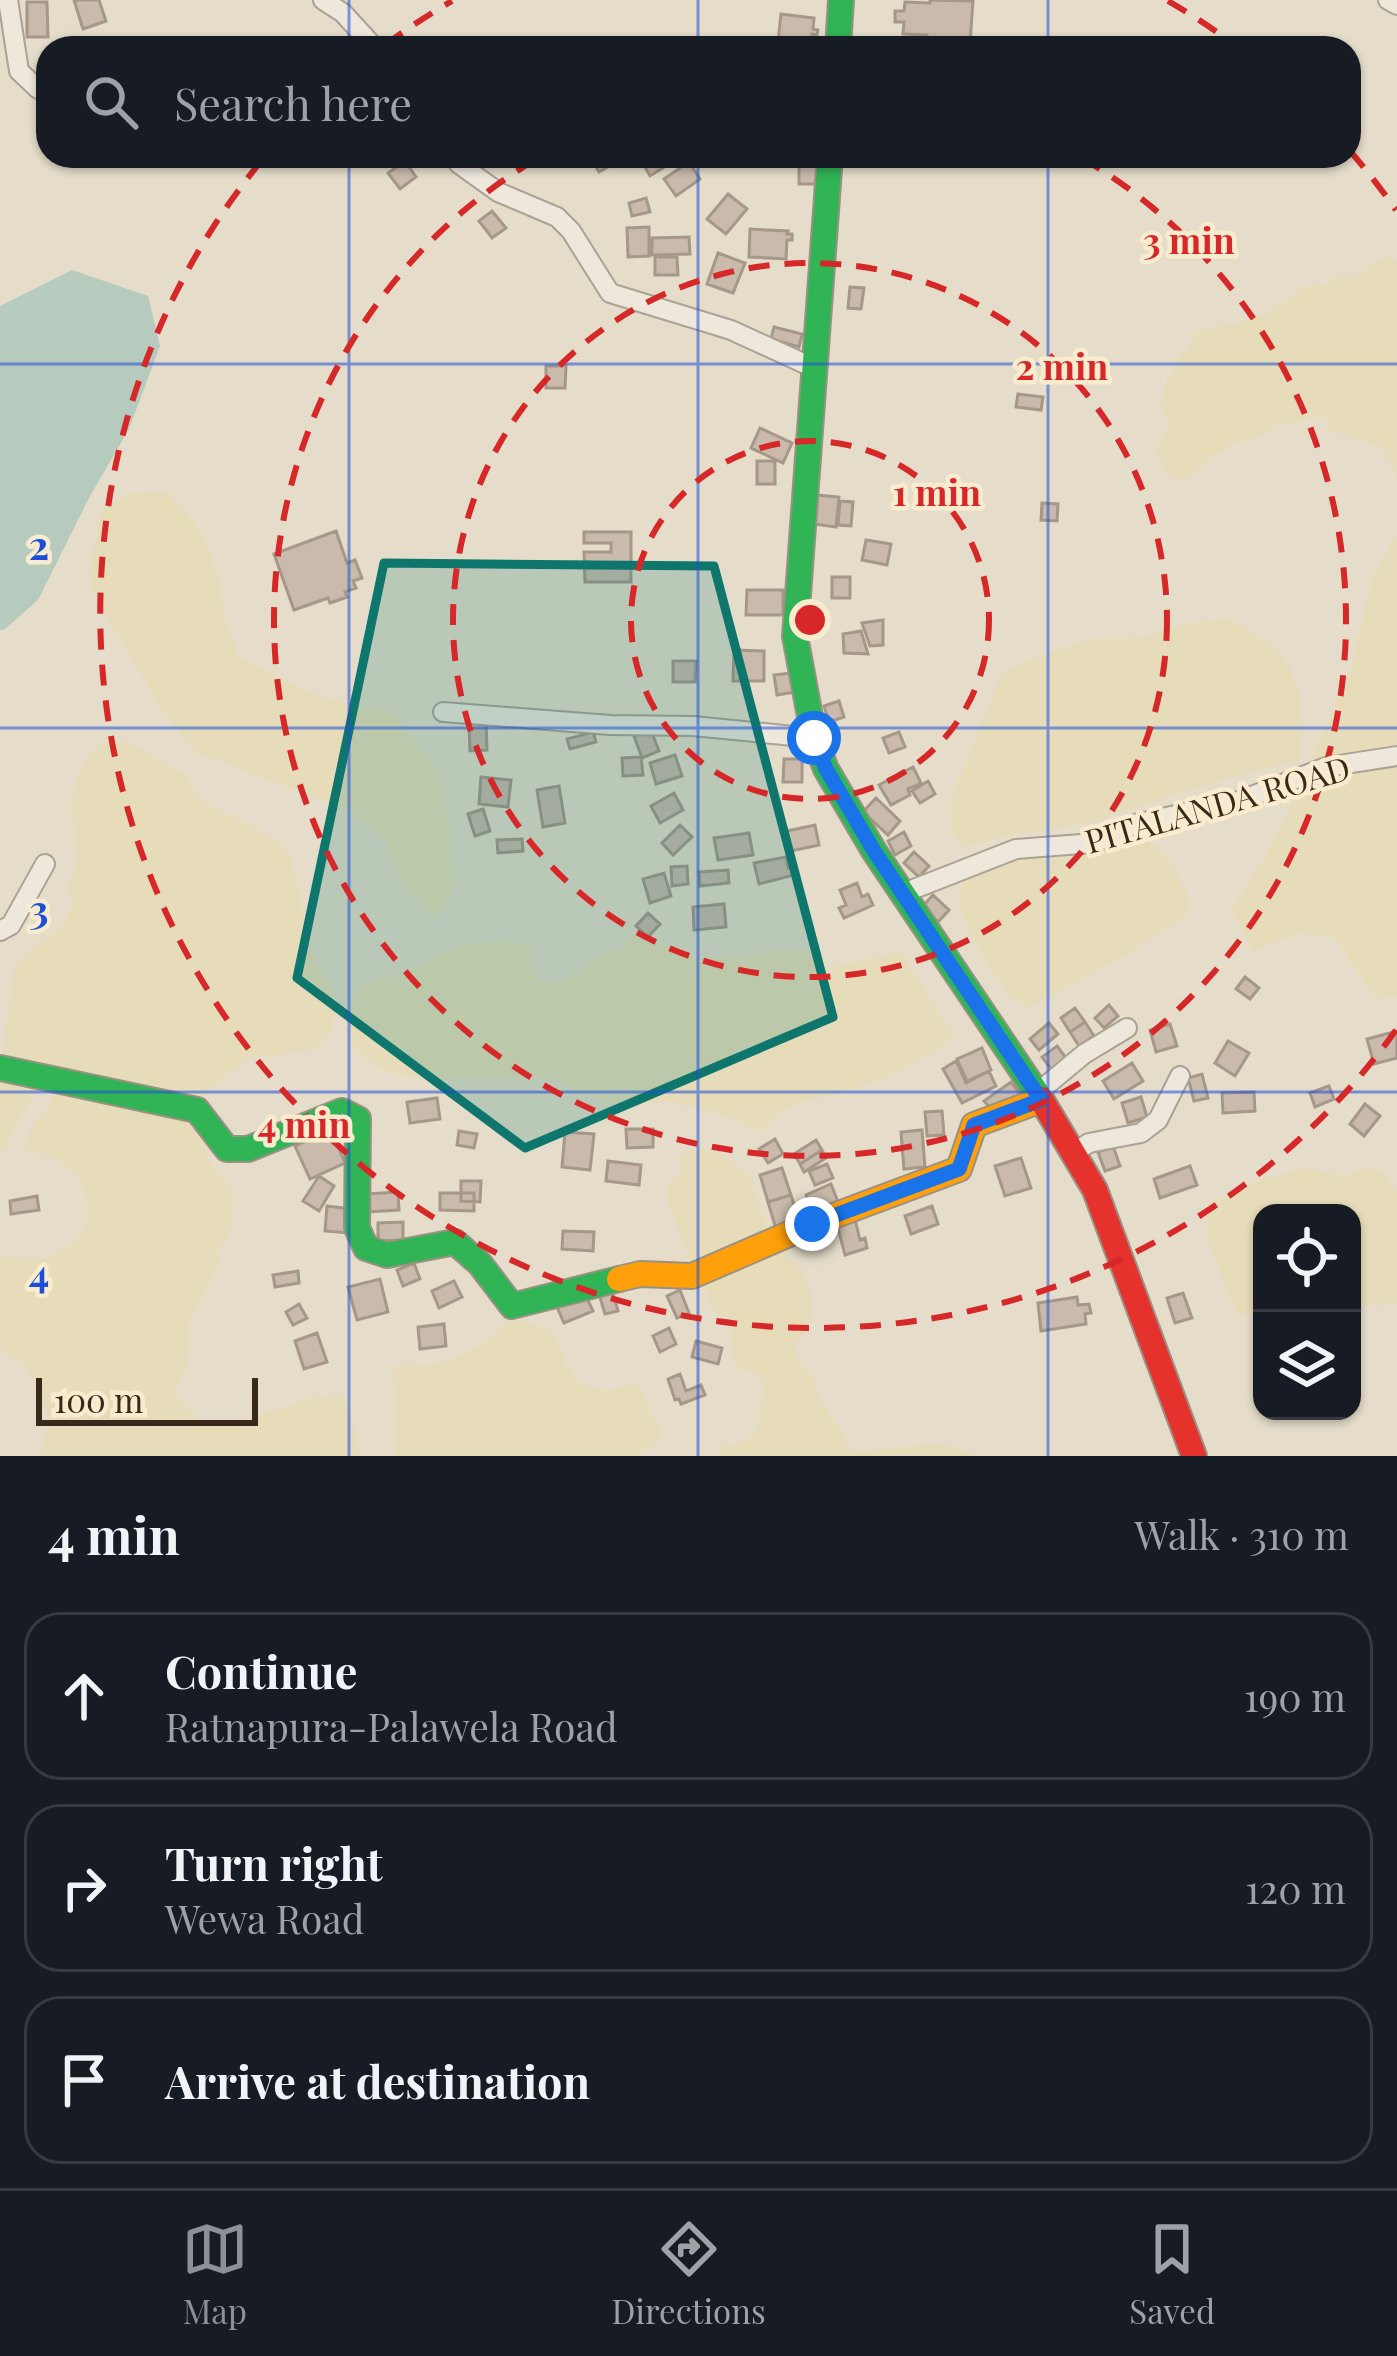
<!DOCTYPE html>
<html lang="en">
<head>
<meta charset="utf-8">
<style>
  body { margin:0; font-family:"Playfair Display",serif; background:#20242c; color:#f1f3f6 }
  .controls { position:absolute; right:36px; bottom:36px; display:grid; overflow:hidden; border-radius:24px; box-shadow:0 3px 9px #0004 }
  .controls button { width:108px; height:108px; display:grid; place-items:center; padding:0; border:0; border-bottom:3px solid #363941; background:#171b24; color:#f1f3f6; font:60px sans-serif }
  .scale { position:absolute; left:36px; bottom:30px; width:222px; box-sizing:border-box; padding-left:12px; border:6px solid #39291b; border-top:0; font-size:33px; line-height:42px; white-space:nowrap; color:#39291b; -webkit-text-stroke:9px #f8ebce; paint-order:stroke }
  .stop { position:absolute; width:36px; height:36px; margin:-27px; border:9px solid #1a73e8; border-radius:50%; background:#fff }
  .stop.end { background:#1a73e8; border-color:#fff; box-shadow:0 3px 12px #0008 }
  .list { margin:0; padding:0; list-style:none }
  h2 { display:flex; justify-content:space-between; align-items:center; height:156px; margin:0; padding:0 48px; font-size:51px }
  h2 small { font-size:39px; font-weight:400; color:#9ea1a6 }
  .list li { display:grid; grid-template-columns:78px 1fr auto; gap:36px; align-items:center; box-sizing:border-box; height:168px; margin:0 24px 24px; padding:0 24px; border:3px solid #363941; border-radius:36px }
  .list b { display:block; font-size:45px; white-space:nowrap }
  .list p { margin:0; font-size:39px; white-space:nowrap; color:#9ea1a6 }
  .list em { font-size:39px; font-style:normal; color:#9ea1a6 }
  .icon { flex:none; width:66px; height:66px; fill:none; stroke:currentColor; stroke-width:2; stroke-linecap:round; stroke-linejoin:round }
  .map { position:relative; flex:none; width:1397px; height:1456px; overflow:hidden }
  .search { position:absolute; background:#171b24; box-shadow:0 3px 9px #0004; left:36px; right:36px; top:36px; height:132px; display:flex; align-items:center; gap:30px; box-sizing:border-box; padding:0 42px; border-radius:36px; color:#9ea1a6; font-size:45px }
  .sheet { height:732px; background:#171b24 }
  nav { display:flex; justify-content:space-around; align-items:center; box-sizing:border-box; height:168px; border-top:3px solid #363941; background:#171b24; font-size:33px; color:#9ea1a6 }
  nav a { display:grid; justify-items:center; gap:6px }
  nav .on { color:#8c9099 }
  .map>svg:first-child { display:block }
</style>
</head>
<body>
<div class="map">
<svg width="1397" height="1456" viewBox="0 0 1397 1456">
  <rect width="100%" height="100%" fill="#e5ddca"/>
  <path fill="#e6dcb9" d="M1389 257 1393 261 1397 260V480L1396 471 1391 461 1386 459 1383 450 1379 445H1368L1349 434 1326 431 1329 425 1326 418 1314 417 1286 425H1273L1272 433 1232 444 1225 451 1209 457 1202 467 1182 481 1172 478 1163 467 1157 448 1169 422 1161 407 1167 381 1176 368 1178 358 1191 346 1194 333 1267 315 1302 287 1328 285 1331 279 1354 277 1374 261Z
    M167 492 202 532 219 577 224 618 240 658 311 693 345 703 393 713 439 774 451 835 453 890 435 916 401 885 386 841 350 811 197 753 164 714 102 609 89 576 101 511 129 493Z
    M1397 535V997L1376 998 1334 938 1299 933 1253 951 1231 910 1281 828 1318 744 1351 669 1373 575Z
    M1232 619 1261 638 1289 664 1297 687 1300 706V759L1182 792 1081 825 1008 835 965 847 950 829 954 791 1002 673 1019 664 1090 639 1139 638 1193 623Z
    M113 740 138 747 188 777 201 800 272 837 288 852 296 877 310 948 337 1007 332 1029 318 1048 273 1056 249 1057 197 1100 2 1057 15 965 31 949 61 928 73 904 69 886 78 861 72 808 74 786 86 759 99 745Z
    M1144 839 1153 843 1171 860 1190 900 1188 915 1124 956 1028 1008 1010 996 988 967 964 921 958 899 962 883 1016 857H1072L1102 853Z
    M631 935 665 944 705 960 786 950H809L816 971 901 952 955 1037 908 1067 874 1082 835 1095 799 1102 779 1113 760 1133 732 1118 710 1111 667 1101 643 1104 610 1102 581 1094 551 1078 423 1079 389 1072 367 1060 349 1040V1013L362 984 412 971 436 957 468 944 505 942 532 946 529 962 540 982H555L578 972 600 954 622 950Z
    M0 1077 34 1085 38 1089 13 1131 6 1149 0 1150Z
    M55 1095H88L192 1115 211 1166 227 1183 235 1198 230 1220 232 1227 218 1254 219 1265 191 1317 186 1367 175 1392 203 1425 211 1421 244 1420 318 1397 349 1398 359 1456H41L48 1417 39 1387 23 1365 0 1349V1254L7 1258H49L76 1240 87 1228 88 1201 76 1174 53 1157 24 1148 30 1131Z
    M693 1149H709L736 1164 750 1176 755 1196 773 1238 701 1269 691 1262 668 1202 666 1189 681 1172 679 1164 682 1155Z
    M1305 1168 1343 1176 1369 1168 1384 1174 1397 1191V1304L1352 1306V1213H1262V1314L1237 1315 1207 1237 1208 1204 1266 1178Z
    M776 1248 786 1253 803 1273 810 1292V1326L794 1344 796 1355 815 1380 819 1401 841 1429 848 1447 863 1452 937 1443 979 1456H721L720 1448 740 1443 758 1430 764 1385 759 1375 736 1367 728 1317H719L714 1311 704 1282Z
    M523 1320 548 1330 557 1339 565 1363 580 1384 605 1391 637 1384 663 1435 638 1456H394L395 1402 392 1367 441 1364 477 1348 512 1321Z"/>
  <path fill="#b6cabd" d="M72 270 148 296 160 346 129 429 90 496 38 600 5 629 0 630V306Z"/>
  <path fill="#c9baab" stroke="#a59889" stroke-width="3" d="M74 0H99L106 21 83 29Z
    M930 0 973 1 970 43 927 40V35L903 34 904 22H895V11H904L905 2 930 3Z
    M27 2H47L48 37H27Z
    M781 14 814 18 813 29 818 30 817 35 812 34 810 47 778 42Z
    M599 156H615L618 161 599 172 592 160Z
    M648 156H660L666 166 650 176 641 160Z
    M405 161 416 177 400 189 388 173Z
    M689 162 700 179 676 196 664 179Z
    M799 164H818L817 184H799Z
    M728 194 747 209 726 234 707 219Z
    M646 198 650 212 632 216 629 203Z
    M492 211 506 228 492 238 479 221Z
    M649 227V256L628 257 627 228Z
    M750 229 788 231 787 234H792V240H787L786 259 749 257Z
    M689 237 690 254 652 255V238Z
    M718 253 745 263 733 293 707 284Z
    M655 257H677L678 275H655Z
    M850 287 864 288 861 309 848 308Z
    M774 327 802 334 799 347 771 339Z
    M546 366H566L565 388H546Z
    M1018 394 1043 397 1041 410 1016 407Z
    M760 428 792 443 783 463 751 448Z
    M757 461H775V484H757Z
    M817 495 839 497 836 527 814 524Z
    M840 501 853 502 851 526 838 525Z
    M1042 503 1058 504 1057 521 1041 520Z
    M336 531 347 563 355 560 362 578 353 581 356 588 345 592 347 597 330 603 328 598 294 610 274 554Z
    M584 532H631V582H585L584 552H611V543H584Z
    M866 540 891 544 887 565 862 560Z
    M832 577H850V598H832Z
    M747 590H783V615H746Z
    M883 620V645L870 646 862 623Z
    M861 631 868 654 844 653 843 634Z
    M734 650 764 651V681H733Z
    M673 661H696L695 682H673Z
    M792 673 795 692 777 695 774 675Z
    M839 701 844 717 829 722 824 706Z
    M486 722 487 750 470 751 469 723Z
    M651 730 659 751 642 758 634 736Z
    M593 732 596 742 570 749 567 739Z
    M899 732 905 747 889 753 883 738Z
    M675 755 682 776 656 784 650 763Z
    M641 757 643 775 623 776 622 758Z
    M784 759H802V782H783Z
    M913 767 921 783 908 789 910 795 891 805 879 785Z
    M481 777 511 780 508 807 479 804Z
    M928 781 935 794 920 803 912 791Z
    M559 786 565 823 543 827 537 790Z
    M674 793 683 810 660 823 651 806Z
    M876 798 900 821 888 835 863 812Z
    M483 809 490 831 475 836 468 814Z
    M680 825 692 837 673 855 662 843Z
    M815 825 819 845 791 851 787 831Z
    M904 832 911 846 895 855 888 841Z
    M749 833 753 855 718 860 714 838Z
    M522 839 523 851 498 853 497 840Z
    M914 852 929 866 919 877 904 863Z
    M786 857 788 868 792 867 794 875 759 884 754 863Z
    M687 866 688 884 672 886 671 867Z
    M728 870 729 883 700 886 699 872Z
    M664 873 671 896 650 903 643 879Z
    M857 883 862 897 868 894 873 905 844 918 839 908 846 905 840 890Z
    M933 895 949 910 938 922 922 907Z
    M724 904 726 927 694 930 693 907Z
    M648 913 660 924 648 937 636 926Z
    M1245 977 1259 988 1250 999 1236 989Z
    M1109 1005 1118 1016 1104 1028 1095 1018Z
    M1075 1008 1085 1022 1070 1032 1061 1018Z
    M1085 1022 1094 1036 1079 1046 1070 1032Z
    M1049 1023 1058 1034 1039 1050 1030 1039Z
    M1170 1024 1177 1046 1156 1052 1150 1030Z
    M1397 1031V1058L1374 1064 1367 1039Z
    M1228 1041 1249 1053 1235 1076 1215 1063Z
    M1057 1046 1069 1062 1054 1073 1042 1057Z
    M982 1048 991 1070 967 1081 957 1059Z
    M956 1061 966 1083 989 1071 996 1086 962 1103 943 1069Z
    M1132 1063 1143 1081 1114 1099 1103 1081Z
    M1202 1074 1208 1098 1194 1101 1188 1078Z
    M1011 1082 1024 1099 996 1114 984 1101Z
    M1329 1086 1334 1099 1315 1107 1310 1093Z
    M1254 1092 1255 1111 1223 1113 1222 1093Z
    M1141 1097 1147 1117 1128 1123 1122 1103Z
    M437 1098 440 1119 410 1123 407 1102Z
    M1365 1104 1380 1116 1364 1136 1350 1124Z
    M942 1111 944 1135 927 1136 925 1112Z
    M626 1129H653V1147L627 1148Z
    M331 1130 345 1163 310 1179 295 1146Z
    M922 1130 925 1167 904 1169 901 1132Z
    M459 1131 477 1134 474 1148 457 1145Z
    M565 1132 594 1134 590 1170 562 1167Z
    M775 1139 783 1154 768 1163 759 1149Z
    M816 1140 822 1150 800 1164 794 1154Z
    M1113 1146 1120 1166 1105 1171 1098 1152Z
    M822 1150 826 1158 804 1172 800 1164Z
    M1021 1158 1031 1188 1005 1196 995 1166Z
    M608 1161 641 1165 639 1185 606 1181Z
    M827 1164 833 1178 815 1185 809 1171Z
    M1190 1166 1197 1185 1160 1198 1154 1179Z
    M782 1168 791 1195 768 1202 760 1175Z
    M319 1176 334 1186 319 1211 303 1201Z
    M461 1181H481L480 1202 461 1201Z
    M831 1184 838 1202 813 1212 806 1195Z
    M398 1192 399 1210 367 1212 366 1194Z
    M440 1193H474V1211L440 1210Z
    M791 1195 799 1222 776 1229 768 1202Z
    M37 1196 39 1210 11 1214 10 1201Z
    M327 1206 351 1209 348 1233 325 1231Z
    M932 1206 938 1224 911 1234 905 1216Z
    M855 1219 860 1240 865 1238 867 1248 845 1255 837 1224Z
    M403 1222V1240L378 1241V1223Z
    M563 1231 594 1232 593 1251 562 1249Z
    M414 1263 420 1279 403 1286 397 1270Z
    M298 1271 299 1283 275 1287 273 1275Z
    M380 1279 388 1312 357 1320 348 1287Z
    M454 1281 462 1297 439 1308 432 1291Z
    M612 1290 618 1311 605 1314 599 1294Z
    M680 1290 689 1313 677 1318 667 1296Z
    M1183 1293 1192 1318 1175 1323 1167 1298Z
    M585 1294 593 1311 564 1323 557 1307Z
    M1077 1297 1078 1305 1089 1304 1091 1313 1085 1314 1086 1324 1041 1331 1038 1303Z
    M299 1304 307 1318 293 1325 286 1312Z
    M444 1324 446 1346 420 1349 418 1327Z
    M669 1328 676 1344 660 1352 653 1336Z
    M317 1333 327 1362 304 1369 295 1341Z
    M696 1341 722 1348 718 1364 692 1357Z
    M680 1374 686 1391 701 1385 705 1395 681 1404 679 1399 675 1400 668 1379Z"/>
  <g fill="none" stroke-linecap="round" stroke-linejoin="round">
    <defs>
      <path id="street" d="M8 0 19 71 38 89
        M323 0 343 13 375 48
        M1388 0 1397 5
        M453 156 459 164 498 192 557 217 571 231 610 293 731 330 814 368
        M443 712 610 725 693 726 814 738
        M901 894 1016 849 1094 843 1135 824 1239 801 1326 767 1397 756
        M0 931 11 925 45 864
        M1036 1094 1084 1054 1127 1028
        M1073 1153 1089 1143 1141 1133 1158 1120 1180 1076"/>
      <path id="fast" d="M838 48 841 0
        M830 156 795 636 814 738 826 769 874 851 1041 1099
        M0 1068 197 1110 227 1149H248L342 1111 358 1119 357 1228 366 1248 387 1255 455 1242 480 1264 512 1306 619 1279"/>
      <path id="slow" d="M619 1279 640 1274 692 1276 812 1224 959 1169 974 1125 1041 1100"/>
      <path id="jam" d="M1041 1099 1095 1190 1194 1456"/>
    </defs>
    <use href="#street" stroke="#aaa294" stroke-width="22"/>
    <use href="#fast" stroke="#999184" stroke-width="28"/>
    <use href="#slow" stroke="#999184" stroke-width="28"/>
    <use href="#jam" stroke="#999184" stroke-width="28"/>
    <use href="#street" stroke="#ede7dc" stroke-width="18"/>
    <use href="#fast" stroke="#30b455" stroke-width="24"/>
    <use href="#slow" stroke="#ff9f0a" stroke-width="24"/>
    <use href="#jam" stroke="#e5322d" stroke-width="24"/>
  </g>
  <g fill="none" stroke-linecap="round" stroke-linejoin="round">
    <path stroke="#1a73e8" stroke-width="15" d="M812 1224 959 1169 974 1125 1041 1100 874 851 826 769 814 738"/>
  </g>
  <path fill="#0f766e" fill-opacity="0.2" stroke="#0f766e" stroke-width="9" stroke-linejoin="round" d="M384 563 714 566 833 1017 525 1148 297 978Z"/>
  <path fill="none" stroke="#1d4ed8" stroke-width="3" stroke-opacity="0.55" d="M349 0V48M698 0V48M1048 0V48M349 156V1456M698 156V1456M1048 156V1456M0 364H1397M0 728H1397M0 1092H1397"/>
  <g fill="none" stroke="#d62828" stroke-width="6" stroke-dasharray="21 15">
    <circle cx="810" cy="620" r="179"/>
    <circle cx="810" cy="620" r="357"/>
    <path d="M1082 158A536 536 0 1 1 538 158"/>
    <path d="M1396 1030A715 715 0 1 1 262 160M385 45A715 715 0 0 1 452 1M1168 1A715 715 0 0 1 1235 45M1350 151A715 715 0 0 1 1396 210"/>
  </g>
  <g text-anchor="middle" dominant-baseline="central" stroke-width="9" stroke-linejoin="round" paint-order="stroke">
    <g font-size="33" fill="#39291b" stroke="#f8ebce">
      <text transform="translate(1217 803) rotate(-16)">PITALANDA ROAD</text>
    </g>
  </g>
  <g font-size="39" text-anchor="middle" font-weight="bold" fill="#1d4ed8" stroke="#f8ebce" stroke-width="9" stroke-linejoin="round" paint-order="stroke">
    <text x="39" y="560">2</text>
    <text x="39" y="924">3</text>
    <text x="39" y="1288">4</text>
  </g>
  <circle cx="810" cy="620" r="18" fill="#d62828" stroke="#f8ebce" stroke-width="6"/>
  <g font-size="36" text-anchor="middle" font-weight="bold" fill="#d62828" stroke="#f8ebce" stroke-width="9" stroke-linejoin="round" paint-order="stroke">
    <text x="1189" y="254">3 min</text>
    <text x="1062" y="380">2 min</text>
    <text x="937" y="506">1 min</text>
    <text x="304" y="1138">4 min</text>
  </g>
</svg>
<div class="controls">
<button><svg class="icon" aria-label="locate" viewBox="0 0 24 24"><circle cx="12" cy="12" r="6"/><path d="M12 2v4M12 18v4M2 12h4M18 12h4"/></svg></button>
<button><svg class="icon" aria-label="layers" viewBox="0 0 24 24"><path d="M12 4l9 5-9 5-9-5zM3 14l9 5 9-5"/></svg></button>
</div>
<div class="scale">100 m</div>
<div class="stop" style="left:814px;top:738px"></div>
<div class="stop end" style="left:812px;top:1224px"></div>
<div class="search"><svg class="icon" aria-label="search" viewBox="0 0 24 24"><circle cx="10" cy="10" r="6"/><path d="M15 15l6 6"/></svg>Search here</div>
</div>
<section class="sheet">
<h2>4 min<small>Walk · 310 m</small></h2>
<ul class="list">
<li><svg class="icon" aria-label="ahead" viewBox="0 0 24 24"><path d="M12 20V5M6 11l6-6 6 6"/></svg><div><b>Continue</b><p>Ratnapura-Palawela Road</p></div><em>190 m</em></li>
<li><svg class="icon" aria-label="right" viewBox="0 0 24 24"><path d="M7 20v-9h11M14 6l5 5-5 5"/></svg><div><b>Turn right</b><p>Wewa Road</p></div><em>120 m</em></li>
<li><svg class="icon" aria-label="arrive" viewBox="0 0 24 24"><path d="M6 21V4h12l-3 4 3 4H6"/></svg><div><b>Arrive at destination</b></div></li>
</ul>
</section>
<nav>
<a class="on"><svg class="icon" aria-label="map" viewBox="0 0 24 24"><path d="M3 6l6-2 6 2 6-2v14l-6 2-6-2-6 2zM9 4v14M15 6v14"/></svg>Map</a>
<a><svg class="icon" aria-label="directions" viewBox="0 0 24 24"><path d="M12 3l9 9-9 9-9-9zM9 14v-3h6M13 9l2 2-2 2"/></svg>Directions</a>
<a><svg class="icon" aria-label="saved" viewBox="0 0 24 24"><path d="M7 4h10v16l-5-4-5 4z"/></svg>Saved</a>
</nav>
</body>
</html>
